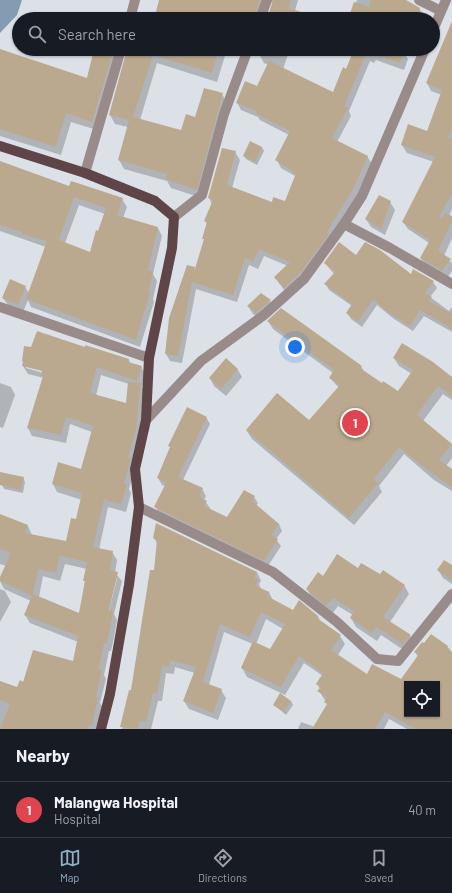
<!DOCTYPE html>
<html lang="en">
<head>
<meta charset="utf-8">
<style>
  body { margin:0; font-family:Barlow,sans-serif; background:#20242c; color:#f1f3f6 }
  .controls { position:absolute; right:12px; bottom:12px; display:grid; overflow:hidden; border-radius:0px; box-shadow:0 1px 3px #0004 }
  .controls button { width:36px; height:36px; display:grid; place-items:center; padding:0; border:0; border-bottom:1px solid #363941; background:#171b24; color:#f1f3f6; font:20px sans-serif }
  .you { position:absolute; left:295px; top:347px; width:14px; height:14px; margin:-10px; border:3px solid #fff; border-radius:50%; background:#1a73e8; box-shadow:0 0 0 6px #1a73e833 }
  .badge { display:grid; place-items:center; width:26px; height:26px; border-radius:50%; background:#8db0c9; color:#fff; font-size:13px; font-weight:700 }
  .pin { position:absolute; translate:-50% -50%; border:2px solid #fff; box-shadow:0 1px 4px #0006 }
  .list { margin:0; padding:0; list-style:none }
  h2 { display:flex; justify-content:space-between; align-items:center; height:52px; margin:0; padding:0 16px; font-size:17px }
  h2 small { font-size:13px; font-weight:400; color:#9ea1a6 }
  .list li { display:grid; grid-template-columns:26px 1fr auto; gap:12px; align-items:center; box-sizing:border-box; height:56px; padding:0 16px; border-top:1px solid #363941 }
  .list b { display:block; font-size:15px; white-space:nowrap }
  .list p { margin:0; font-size:13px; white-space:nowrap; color:#9ea1a6 }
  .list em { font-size:13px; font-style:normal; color:#9ea1a6 }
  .icon { flex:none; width:22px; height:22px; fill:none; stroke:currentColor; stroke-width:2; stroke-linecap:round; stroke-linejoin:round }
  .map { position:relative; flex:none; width:452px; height:729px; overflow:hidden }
  .search { position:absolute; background:#171b24; box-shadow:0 1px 3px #0004; left:12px; right:12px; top:12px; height:44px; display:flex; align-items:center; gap:10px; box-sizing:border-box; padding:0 14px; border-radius:22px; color:#9ea1a6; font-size:15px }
  .sheet { height:108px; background:#171b24 }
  nav { display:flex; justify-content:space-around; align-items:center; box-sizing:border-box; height:56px; border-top:1px solid #363941; background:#171b24; font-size:11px; color:#9ea1a6 }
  nav a { display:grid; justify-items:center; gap:2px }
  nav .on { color:#8db0c9 }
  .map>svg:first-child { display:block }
</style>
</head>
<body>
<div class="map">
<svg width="452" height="729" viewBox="0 0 452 729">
  <rect width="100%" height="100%" fill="#dce1e7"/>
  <path fill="#839cb1" d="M0 0H22L17 15 0 33Z"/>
  <path fill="#0003" fill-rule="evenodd" d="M160 0H298L295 11 307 19H268L274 3 272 2 266 6 261 19H145L147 12 156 14Z
    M357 0H403L419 8 424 16 422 19H349Z
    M452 32V209L449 216 452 217V238L444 256 452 263V271L447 278 425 266 421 258 429 243 408 229 403 222 434 162 407 153 402 145 428 132 442 95 431 91 427 83Z
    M95 49H227L217 82 157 63 140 120 182 132 222 94 227 103 202 198 171 188 167 181 124 169 119 160 128 127 115 124 110 115 128 51H124L97 130 71 122 61 155 0 136V50L87 79Z
    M261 49H290L283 69 333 94 347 70 355 49H409L406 56 408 59 404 70 376 60 374 63 370 61 349 111 351 116 337 142 367 156 372 164 356 197 331 239 288 295 275 278 288 266 264 256 258 269 249 265 237 302 196 289 182 363 170 361 166 354 205 242 203 238 207 224 205 221 212 204 209 198 235 152 240 160 232 188 272 203 285 202 295 176 281 168 277 160 289 135 260 120 258 117 241 110 237 102 257 87 268 65 264 63 259 54Z
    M262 147 264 151 257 165 246 159 244 156Z
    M0 162 70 188 122 199 127 207 123 218 158 228 162 236 153 274 157 281 153 299 154 302 140 347 31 307 28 300 23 312 8 305 3 298 25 287 29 293 46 247 0 231ZM79 205 105 214 91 253 65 243Z
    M390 202 395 210 385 235 371 227 366 219Z
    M356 257 433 282 437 288 430 297 449 311 452 307V332L424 316 413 331 394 319 377 305 362 327 351 319 347 313 352 306 329 290 326 284 334 274 325 263Z
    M270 301 274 308 261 320 253 314 248 306Z
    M268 321 361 366 365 373 382 385 398 393 412 374 399 366 394 358 452 378V400L443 394 423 421 452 445V458L446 466 452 470V491L434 480 404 454 379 486 382 492 354 525 252 439 247 431 310 422 339 388 330 378 333 373 273 329Z
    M85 349 129 360 131 364 141 367 146 375 142 387 145 392 135 467 129 489 131 493 126 512 108 507 99 550 112 552 117 560 115 573 122 581 114 614 117 620 114 637 111 651H109L104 675 106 679 100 703 102 706 97 729H0V685L17 689 24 683 73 663 78 642 30 623 25 615 31 601 4 589 0 581 6 566 0 564V515L28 526 32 535 67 542 77 521 82 500 57 492 53 484 81 470 92 432 70 424 66 443 32 436 28 428 44 378 28 374 23 366ZM26 366 47 372V374L26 368ZM101 375 129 384 127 404 96 396ZM65 564 87 569 80 614 39 597 43 576 60 581ZM115 578H117L108 615 106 614Z
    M226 360 238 370 242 377 226 396 214 386 210 378Z
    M0 383 11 387 15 395 3 428 0 427Z
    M206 417 210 424 183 480 202 489 206 496 204 500 210 508 209 510 228 519 254 497 258 503 256 506 279 524 282 531 276 539 281 546 268 566 159 514 156 507 165 486 162 485 158 478 171 448 170 446Z
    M23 478 25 482 23 493 4 489 2 485Z
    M154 538 257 572 261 581 259 584 261 589 269 592 273 601 294 611 318 616 321 623 340 636 345 644 338 655 367 675 401 680 418 657 415 652 448 647 452 653V729H407L389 719 384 729H298L301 722 315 727 328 705 319 691 320 689 317 684 323 676 304 663 285 695 247 677 242 668 253 644 224 632 209 685 221 690 226 698 218 720 189 709 184 701 195 673 175 667 174 674 166 673 162 701H158L151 729H122L130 691 132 692 155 571 158 545ZM266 619 283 629 270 651 256 644ZM407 684H437V714H407Z
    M452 566V584L443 578 438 570Z
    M359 569 404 585 409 594 390 622 410 636 415 644 408 653 381 635 377 641 356 627 351 618 353 615 338 606 332 614 312 598 307 589 323 577Z
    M0 589 5 591 11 602 0 622Z
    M291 701 293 705 286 715 274 705Z"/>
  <path fill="#bba98f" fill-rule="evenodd" d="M159 0H260L254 19H154Z
    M273 0H291L289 8 313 16V19H267Z
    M371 0H406L420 8 416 19H348L354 2 369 7Z
    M452 21V128L448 138 452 140V194L439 217 442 218 445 213 452 216V221L438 251 451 259 442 271 420 258 430 240 402 222 435 157 401 145 408 124 427 131 442 90 426 83Z
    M0 49 87 78 94 49H114L92 122 66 113 56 147 0 129Z
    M127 49H219L212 73 153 55 133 117 181 130 186 114 195 117 204 88 223 93 197 190 165 179 167 174 118 160 129 120 109 115Z
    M354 49H405L400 63 367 52 344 106 348 108 332 138 368 156 353 189 327 232 329 234 301 272 284 288 274 277 290 262 259 249 253 262 245 258 233 295 192 282 178 356 165 354 169 318 187 265 195 267 194 272 204 239H202L207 222 204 221 213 200 208 198 222 148 236 151 227 185 272 202 273 197 285 201 296 174 292 173 293 171 275 160 290 131 255 113 256 111 236 103 245 81 257 86 269 61 333 92 343 67 346 69Z
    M250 141 262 147 255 162 243 156Z
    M0 161 69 186 71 181 123 198 117 215 158 227 148 270 153 272 148 292 150 293 136 340 26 299 47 241 21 234 22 232 0 225ZM74 197 106 208 98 231 96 230 90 252 59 240Z
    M379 195 391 201 381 229 365 219Z
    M339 242 356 255 365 242 380 250 411 274 413 269 434 281 425 293 432 297 429 301 452 314V329L420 310 410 326 389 313 373 299 358 322 346 313 352 304 324 284 335 272 324 263Z
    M10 279 26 286 18 305 2 298Z
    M261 293 271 300 256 313 247 306Z
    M281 308 362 366 360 368 382 383 383 381 398 391 413 370 393 358 402 343 433 362 452 377V396L438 386 417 415 452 444 439 460 452 469V487L429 471 399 447 374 479 378 483 349 518 246 430 277 393 309 420 340 385 329 378 334 370 267 321Z
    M37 331 85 347V345L129 359 128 362 142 366 137 381 97 367 90 393 126 403 128 382 141 383 136 430 128 457 131 458 124 483 127 484 121 504 104 500 93 547 113 551 110 570 118 572 109 610 113 611 110 629 107 644 104 643 99 669 102 670 96 697H98L92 726 89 725 88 729H0L10 704 0 700V681L17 687 20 680 23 682 33 650 73 661 78 636 24 615 32 596 0 581V577L11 553 0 549V514L28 525 25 533 66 541 71 518 76 519 82 493 52 484 58 462 81 469 93 426 66 417 61 435 27 428 43 376H41L42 371 22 366 23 362 22 361 24 346 31 347ZM60 556 87 562 83 581H85L79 613 33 594 38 569 56 573Z
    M226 358 238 369 221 389 209 378Z
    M187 407 207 417 178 477 203 488 199 497 207 501 204 506 227 517 244 490 255 496 252 501 279 524 271 535 278 539 264 561 154 507 166 483 157 478 170 447 168 446Z
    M0 472 24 477 21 490 0 485Z
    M156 523 257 572 254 578 258 579 256 586 269 592 267 596 293 610 299 600 318 616 317 618 341 635 331 650 367 674 372 664 401 679 419 654 414 652 422 642 424 643 431 634 448 646 447 648 452 652V729H416L385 712 375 729H312L327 704 324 702 327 697 317 691 321 687 316 684 323 673 299 656 281 687 241 668 253 641 270 649 285 624 261 612 250 637 220 624 203 682 222 689 213 713 183 701 196 667 170 660 169 667 162 666 157 694 153 693 146 722 140 721 138 729 120 727 129 690H131L150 570H154L157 540 153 538ZM407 684H437V714H407Z
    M337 554 358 568 361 563 380 574 383 570 405 585 383 617 411 635 403 644 376 627 372 633 350 618 354 611 333 598 326 606 306 589 318 572 323 576Z
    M444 560 452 565V580L437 570Z
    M280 693 291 701 284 712 273 705Z"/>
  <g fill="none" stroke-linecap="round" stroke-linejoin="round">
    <path stroke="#9a8b8b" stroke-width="10" d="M419 0 441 11
      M130 19 135 0
      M260 19 267 0
      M433 30 446 0
      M85 173 121 49
      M174 217 202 195 224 114 248 49
      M344 224 390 248 452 284
      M0 307 149 358
      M146 420 201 361 264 315 304 279 344 224 362 196 425 49
      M139 507 273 572 337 622 377 659 398 661 452 594"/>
    <path stroke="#5f4547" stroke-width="10" d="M0 146 85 173 155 201 174 217 172 248 149 358 146 420 135 469 139 507 129 585 110 694 101 729"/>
  </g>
</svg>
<div class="controls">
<button><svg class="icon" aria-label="locate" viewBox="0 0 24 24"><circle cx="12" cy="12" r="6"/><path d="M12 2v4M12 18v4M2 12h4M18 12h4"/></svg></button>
</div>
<div class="you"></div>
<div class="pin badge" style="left:355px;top:423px;background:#e0444e">1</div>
<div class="search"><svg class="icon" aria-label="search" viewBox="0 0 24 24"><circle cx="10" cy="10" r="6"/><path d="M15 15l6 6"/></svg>Search here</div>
</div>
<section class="sheet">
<h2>Nearby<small></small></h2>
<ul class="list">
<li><span class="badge" style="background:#e0444e">1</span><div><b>Malangwa Hospital</b><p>Hospital</p></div><em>40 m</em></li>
</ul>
</section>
<nav>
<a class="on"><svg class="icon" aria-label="map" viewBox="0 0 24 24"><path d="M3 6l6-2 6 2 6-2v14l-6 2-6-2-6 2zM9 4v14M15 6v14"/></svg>Map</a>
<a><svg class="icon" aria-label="directions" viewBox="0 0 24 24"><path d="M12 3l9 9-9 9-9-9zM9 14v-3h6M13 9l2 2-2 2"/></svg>Directions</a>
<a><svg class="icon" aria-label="saved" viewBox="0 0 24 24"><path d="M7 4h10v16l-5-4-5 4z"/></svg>Saved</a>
</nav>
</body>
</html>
